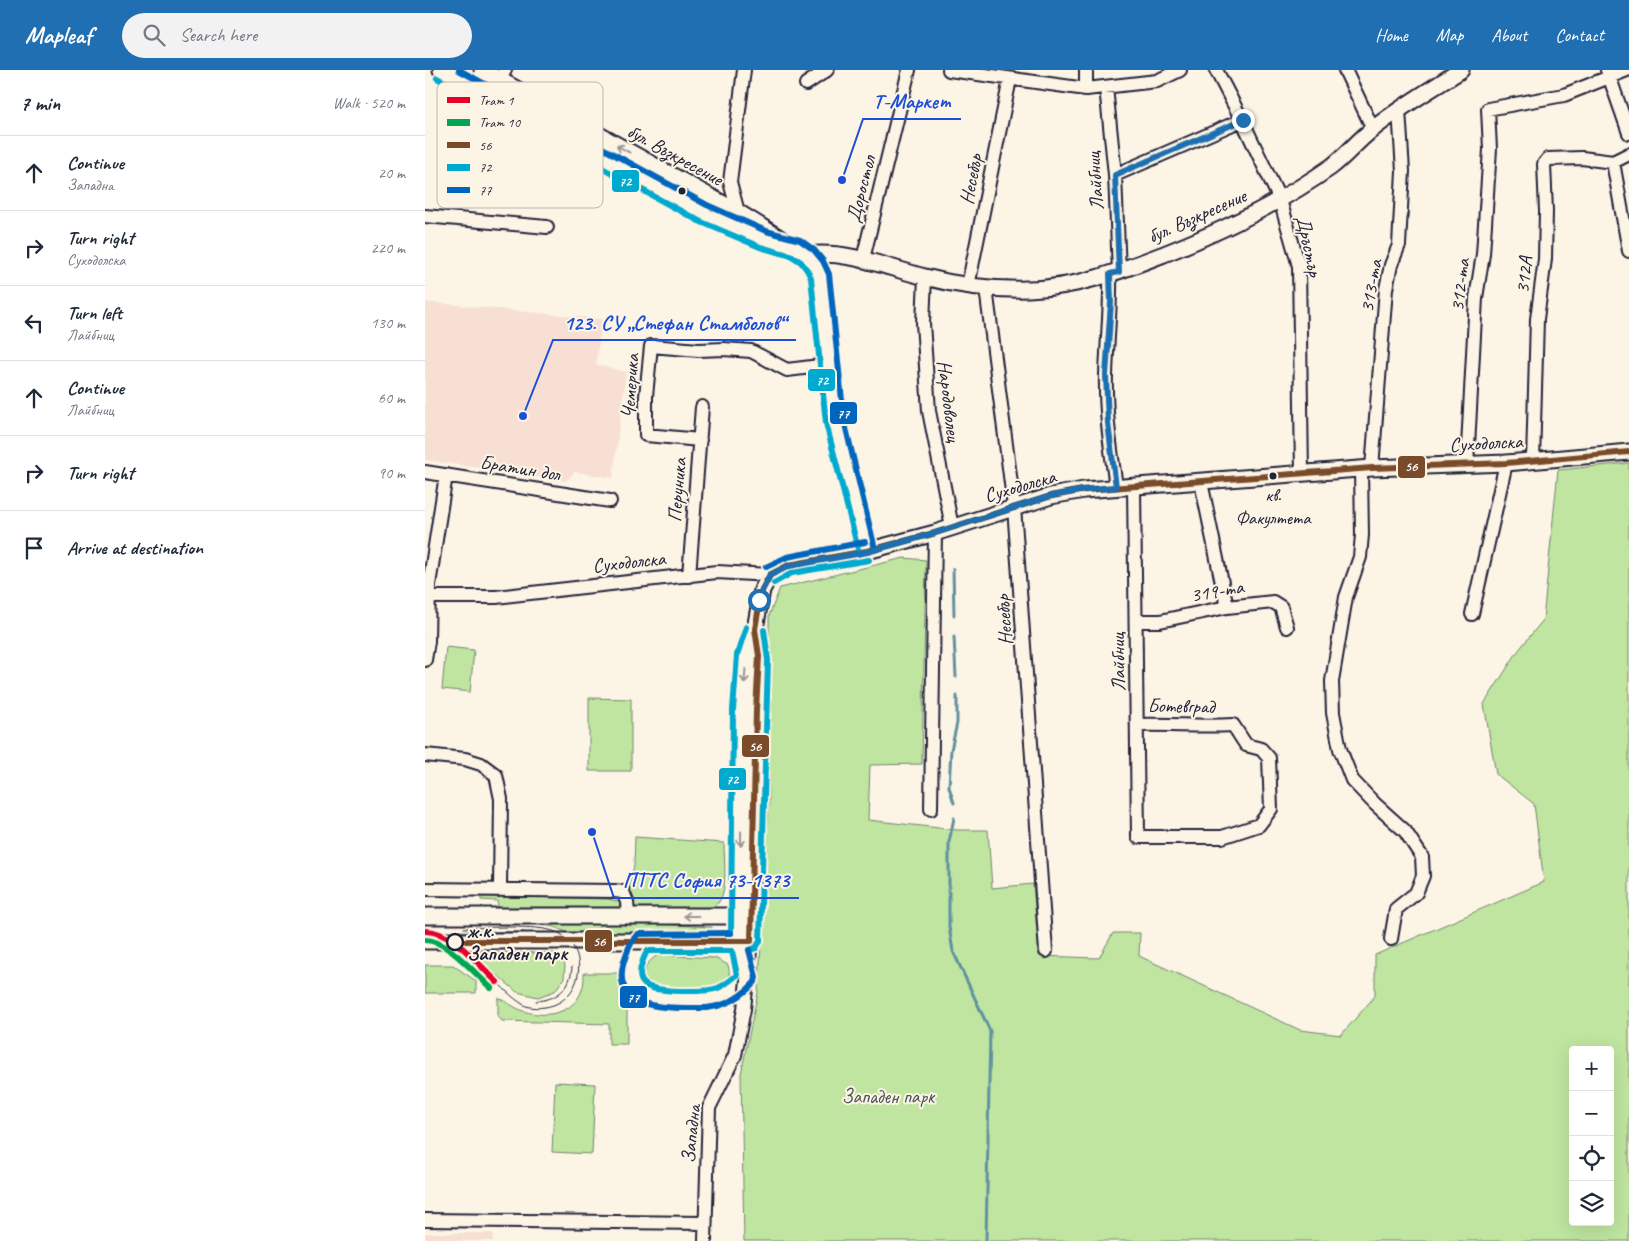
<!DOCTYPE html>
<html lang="en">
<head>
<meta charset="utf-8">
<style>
  body { margin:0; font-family:Caveat,sans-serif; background:#f2f2f3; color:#1f2937 }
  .controls { position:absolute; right:15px; bottom:15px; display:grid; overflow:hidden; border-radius:5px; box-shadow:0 5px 20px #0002 }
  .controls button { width:45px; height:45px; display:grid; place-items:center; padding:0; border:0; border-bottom:1px solid #e0e1e3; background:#fff; color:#1f2937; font:25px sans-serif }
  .stop { position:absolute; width:15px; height:15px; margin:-11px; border:4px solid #1f6fb2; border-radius:50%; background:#fff }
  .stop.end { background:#1f6fb2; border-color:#fff; box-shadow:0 1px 5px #0008 }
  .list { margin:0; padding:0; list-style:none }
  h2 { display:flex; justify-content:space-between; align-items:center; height:65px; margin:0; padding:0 20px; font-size:21px }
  h2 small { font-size:16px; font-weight:400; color:#747a83 }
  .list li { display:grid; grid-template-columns:32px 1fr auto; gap:15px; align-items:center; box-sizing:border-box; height:75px; padding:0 20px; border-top:1px solid #e0e1e3 }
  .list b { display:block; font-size:19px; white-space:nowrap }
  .list p { margin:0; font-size:16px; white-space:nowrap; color:#747a83 }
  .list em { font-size:16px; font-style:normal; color:#747a83 }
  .icon { flex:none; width:28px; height:28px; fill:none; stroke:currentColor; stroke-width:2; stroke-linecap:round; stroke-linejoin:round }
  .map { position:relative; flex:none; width:1204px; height:1171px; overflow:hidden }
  header { display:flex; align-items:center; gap:30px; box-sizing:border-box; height:70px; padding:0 25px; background:#1f6fb2; color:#fff }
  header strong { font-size:24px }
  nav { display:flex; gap:28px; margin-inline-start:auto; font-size:18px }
  .search { width:350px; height:45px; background:#f2f2f3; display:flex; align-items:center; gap:12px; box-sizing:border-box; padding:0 18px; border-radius:28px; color:#747a83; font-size:19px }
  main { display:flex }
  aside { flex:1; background:#fff }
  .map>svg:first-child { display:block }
</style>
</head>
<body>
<header>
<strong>Mapleaf</strong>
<div class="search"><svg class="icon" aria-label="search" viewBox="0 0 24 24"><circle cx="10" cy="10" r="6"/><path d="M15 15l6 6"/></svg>Search here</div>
<nav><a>Home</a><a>Map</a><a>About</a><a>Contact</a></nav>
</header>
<main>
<aside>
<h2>7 min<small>Walk · 520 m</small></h2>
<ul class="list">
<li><svg class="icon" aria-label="ahead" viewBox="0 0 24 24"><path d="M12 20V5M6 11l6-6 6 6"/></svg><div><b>Continue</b><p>Западна</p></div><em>20 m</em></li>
<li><svg class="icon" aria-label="right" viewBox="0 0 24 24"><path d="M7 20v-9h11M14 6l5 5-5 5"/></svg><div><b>Turn right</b><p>Суходолска</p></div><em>220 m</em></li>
<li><svg class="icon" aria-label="left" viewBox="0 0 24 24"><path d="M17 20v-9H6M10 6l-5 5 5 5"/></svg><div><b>Turn left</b><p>Лайбниц</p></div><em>130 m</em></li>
<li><svg class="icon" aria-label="ahead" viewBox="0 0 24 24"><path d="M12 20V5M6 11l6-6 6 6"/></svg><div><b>Continue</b><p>Лайбниц</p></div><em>60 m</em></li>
<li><svg class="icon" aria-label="right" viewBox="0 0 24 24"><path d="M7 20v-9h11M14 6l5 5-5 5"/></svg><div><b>Turn right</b></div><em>90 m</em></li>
<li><svg class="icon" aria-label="arrive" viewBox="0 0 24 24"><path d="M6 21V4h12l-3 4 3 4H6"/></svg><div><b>Arrive at destination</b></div></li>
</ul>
</aside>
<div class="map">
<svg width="1204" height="1171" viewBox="0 0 1204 1171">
  <rect width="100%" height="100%" fill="#fcf5e5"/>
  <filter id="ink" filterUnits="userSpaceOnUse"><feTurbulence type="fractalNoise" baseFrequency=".02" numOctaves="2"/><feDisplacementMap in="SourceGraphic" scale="10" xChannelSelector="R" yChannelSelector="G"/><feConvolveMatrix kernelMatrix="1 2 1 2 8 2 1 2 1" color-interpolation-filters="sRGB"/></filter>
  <g filter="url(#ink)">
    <path fill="#f7e0d3" d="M0 232 177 249 171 294 201 302 188 408 150 402 141 411 0 390Z
      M0 1163H68V1171H0Z"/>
    <path fill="#bfe5a0" stroke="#70846e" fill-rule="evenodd" d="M1204 393V1171H319L316 1004 333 922 336 875 344 732V546L355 518 479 488 501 490 497 694 445 695 443 750 532 760H563L567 818 608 814 614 886 674 888 688 863H715L714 886 875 960 916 965 950 926V885L1119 812 1109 734 1071 704 1059 634 1093 581 1118 550 1133 400ZM1148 980H1185V1152H1148Z
      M21 577 49 580 45 622 17 619Z
      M164 628 206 629V701H164Z
      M210 767 299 773C299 788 303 820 294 832 290 836 285 838 280 839L208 838 203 821 209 796Z
      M56 826 183 829 195 832V838L73 839 72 831 56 830Z
      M81 850 215 853 287 857V863L281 865 147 864C142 863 137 860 132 858 115 853 98 854 80 855Z
      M27 861 99 862 106 864 28 866Z
      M45 882 130 883 140 895 139 908 130 921 113 927 92 922Z
      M233 885 290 888 303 895C311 926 281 923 261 922 252 922 241 924 233 920 227 917 222 914 219 907 220 896 223 891 233 885Z
      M0 895H28L51 911V923H0Z
      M159 903H195L197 917 202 927V974H184V954L77 951 73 946V928C82 931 89 938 98 941 128 951 161 939 159 903Z
      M130 1012 170 1014 167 1084 127 1082Z"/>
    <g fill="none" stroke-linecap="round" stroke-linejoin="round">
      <path stroke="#6091a0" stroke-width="3" d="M528 499 529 545
        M529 567 531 607
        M529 733 524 717 526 680 532 653V626
        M529 748 524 772V857L528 881 565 961 561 1171"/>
      <defs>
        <path id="minor" d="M524 0 661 19 732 11 755 0
          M661 0V19
          M791 0 817 50 855 130 874 196 877 404
          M920 0 948 59
          M1182 0 1204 63
          M381 14 402 0
          M681 17 690 105 694 202
          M67 28 80 0
          M1188 92 1204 181
          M1188 92 1204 84
          M690 105 817 50
          M313 142 305 112 319 0
          M0 146 122 157
          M438 189 484 0
          M685 204C686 238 682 271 681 305 680 343 686 380 691 417
          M500 207 498 253 504 341 527 457
          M543 216 585 9
          M561 218 589 437 621 881
          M275 370 221 365V326L226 276 274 280 299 279 326 281 362 300 403 295
          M1108 391 1112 249 1120 189 1121 141 1119 94 1123 89 1157 88 1188 92
          M1042 395 1051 228 1058 184 1065 79 1063 39 1139 25 1202 0
          M947 398 961 219 966 195 974 175 978 101 974 40
          M936 399 937 465 935 487 921 527 907 611 908 643 915 679 927 710 950 734 980 761 997 787 998 806 991 823 971 839 966 869
          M0 402 185 431
          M776 412 802 537
          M709 416 713 767H797L834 755 846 739 844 688 836 679 821 675 808 655C776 657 744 654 712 655
          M264 506 277 337
          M0 527H71L292 502 345 505
          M1047 544 1081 393
          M711 551H735L802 537 848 532 856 537 862 557
          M0 590 3 571 4 515 21 405
          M0 685 40 689 56 694 71 705 76 729 75 819
          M506 739 510 463
          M0 819 190 821 198 822 202 832 203 846
          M315 872 316 886 320 903
          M0 1150 280 1153
          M280 1171 284 1038 310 985 319 939 326 871"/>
        <path id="tertiary" d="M16 0 278 143C303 155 327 167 354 173
          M57 0 313 142 382 185 390 195 395 206 403 295 410 352 442 481
          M382 185C423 180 460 197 500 207 534 216 569 220 604 219 652 218 695 201 739 184 797 161 855 133 906 97 921 86 933 70 948 59 975 37 1007 19 1036 0
          M0 846H323
          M0 871H326L331 640 334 586 331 563
          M315 872 317 641 321 586 330 559 337 520 345 505 364 495 442 481 510 463 626 426 659 420 947 398 1081 393 1204 382"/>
      </defs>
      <use href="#minor" stroke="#22223b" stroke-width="16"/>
      <use href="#tertiary" stroke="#22223b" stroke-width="19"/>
      <use href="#minor" stroke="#fcf5e5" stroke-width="12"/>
      <use href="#tertiary" stroke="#fcf5e5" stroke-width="15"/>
      <path stroke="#22223b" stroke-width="1" d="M39 858C62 858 111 854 131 862 166 876 159 932 120 937 114 938 107 938 101 936 91 931 80 920 72 912
        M111 931C132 930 146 918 147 897"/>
      <defs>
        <path id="bus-1" d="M345 505 364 495 442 481 510 463 626 426 659 420 947 398 1081 393 1204 382
          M0 871H326L331 640 334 586 330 559 337 520 345 505"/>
        <path id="bus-2" d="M12 8 274 151 335 177 367 186 376 192 382 200 386 208 401 353 434 483
          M349 513 367 503 444 490
          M306 863 308 640 312 585 321 557
          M324 880 331 878 335 871 343 590 339 560
          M222 881H307L312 905C306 910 300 915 293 918 282 922 267 921 255 921 222 920 204 917 222 881Z"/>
        <path id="bus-3" d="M34 0 282 135 341 161 375 170 389 180 398 191 404 204 419 350 450 479
          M341 497 362 487 440 472
          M306 863 213 864C206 870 202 882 199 891 186 935 231 938 261 938 274 938 287 939 299 934 310 930 322 921 330 912L331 907 324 880"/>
      </defs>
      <use href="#bus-1" stroke="#fcf5e5" stroke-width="10"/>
      <use href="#bus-2" stroke="#fcf5e5" stroke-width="10"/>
      <use href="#bus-3" stroke="#fcf5e5" stroke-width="10"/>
      <use href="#bus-1" stroke="#7a4b2a" stroke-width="6"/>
      <use href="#bus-2" stroke="#00a9ce" stroke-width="6"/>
      <use href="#bus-3" stroke="#0065bd" stroke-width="6"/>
      <defs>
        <path id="tram-1" d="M0 861C28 861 53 894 72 912"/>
        <path id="tram-2" d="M0 870C23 870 49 903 66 918"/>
      </defs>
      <use href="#tram-1" stroke="#fcf5e5" stroke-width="10"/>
      <use href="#tram-2" stroke="#fcf5e5" stroke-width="10"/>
      <use href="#tram-1" stroke="#e4002b" stroke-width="6"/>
      <use href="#tram-2" stroke="#00a651" stroke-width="6"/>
    </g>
    <defs><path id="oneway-shaft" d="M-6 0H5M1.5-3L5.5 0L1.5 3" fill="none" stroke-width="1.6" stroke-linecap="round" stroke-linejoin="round" transform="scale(1.25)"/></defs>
    <g stroke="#9a9698">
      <use href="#oneway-shaft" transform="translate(198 79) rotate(-151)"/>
      <use href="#oneway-shaft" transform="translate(320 606) rotate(94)"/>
      <use href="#oneway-shaft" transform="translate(316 769) rotate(91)"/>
      <use href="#oneway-shaft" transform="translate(266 846) rotate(180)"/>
    </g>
  </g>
  <g fill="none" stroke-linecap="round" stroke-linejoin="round" filter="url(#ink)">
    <path stroke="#1f6fb2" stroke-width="6" d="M334 530 337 520 345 505 364 496 442 482 510 463 626 426 659 420 691 417 683 353 681 305 686 232 685 204 694 202 690 105 818 50"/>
  </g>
  <g fill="#22223b" stroke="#fcf5e5" stroke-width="2">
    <circle cx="257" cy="121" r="4.5"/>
    <circle cx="848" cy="406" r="4.5"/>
  </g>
  <circle fill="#fcf5e5" stroke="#22223b" stroke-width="2.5" cx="30" cy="872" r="8"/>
  <g text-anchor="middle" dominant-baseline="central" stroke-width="4" stroke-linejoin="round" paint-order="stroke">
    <g font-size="19" fill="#22223b" stroke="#fcf5e5">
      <text x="848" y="425">кв.<tspan x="848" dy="23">Факултета</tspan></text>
    </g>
    <g font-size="20" fill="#22223b" stroke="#fcf5e5">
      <text transform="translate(250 85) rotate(29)">бул. Възкресение</text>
      <text transform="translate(546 109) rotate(-79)">Несебър</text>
      <text transform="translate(670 111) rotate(-94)">Лайбниц</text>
      <text transform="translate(436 119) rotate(-76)">Доростол</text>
      <text transform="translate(772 146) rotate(-24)">бул. Възкресение</text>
      <text transform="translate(884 176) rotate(78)">Дръстър</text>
      <text transform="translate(1099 205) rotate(-84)">312А</text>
      <text transform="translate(1035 215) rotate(-83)">312-та</text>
      <text transform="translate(946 216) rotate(-80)">313-та</text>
      <text transform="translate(205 316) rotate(-86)">Чемерика</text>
      <text transform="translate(524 331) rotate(83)">Народоволец</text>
      <text transform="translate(1061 373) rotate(-3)">Суходолска</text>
      <text transform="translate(95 398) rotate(9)">Братин дол</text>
      <text transform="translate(595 416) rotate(-16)">Суходолска</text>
      <text transform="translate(252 420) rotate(-85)">Перуника</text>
      <text transform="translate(204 492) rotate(-6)">Суходолска</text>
      <text transform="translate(792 521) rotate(-10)">319-та</text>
      <text transform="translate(579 550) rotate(-94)">Несебър</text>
      <text transform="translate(693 592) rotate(-91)">Лайбниц</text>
      <text transform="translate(756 636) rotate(1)">Ботевград</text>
      <text transform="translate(266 1064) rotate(-84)">Западна</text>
    </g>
    <g font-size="20" font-weight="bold" fill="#22223b" stroke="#fcf5e5" text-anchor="start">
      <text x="42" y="860">ж.к.<tspan x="42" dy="23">Западен парк</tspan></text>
    </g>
    <g font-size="20" fill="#495354" stroke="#fcf5e5">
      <text x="463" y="1026">Западен парк</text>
    </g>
  </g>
  <rect x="12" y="12" width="166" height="126" rx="8" fill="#fcf5e5" stroke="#bbb6b2" stroke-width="1"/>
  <rect x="22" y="27" width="23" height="6" fill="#e4002b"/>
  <rect x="22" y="49" width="23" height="7" fill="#00a651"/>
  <rect x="22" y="72" width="23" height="6" fill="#7a4b2a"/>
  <rect x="22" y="94" width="23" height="7" fill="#00a9ce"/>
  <rect x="22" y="117" width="23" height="6" fill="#0065bd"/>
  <g font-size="14" fill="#22223b">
    <text x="54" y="35">Tram 1</text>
    <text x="54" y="57">Tram 10</text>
    <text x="54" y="80">56</text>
    <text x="54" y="102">72</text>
    <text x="54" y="125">77</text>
  </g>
  <path fill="none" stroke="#1d4ed8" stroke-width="2" d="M417 110L438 49H536M98 346L128 270H371M167 762L189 828H374"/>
  <g fill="#1d4ed8" stroke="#fcf5e5" stroke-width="2">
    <circle cx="417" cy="110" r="5"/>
    <circle cx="98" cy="346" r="5"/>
    <circle cx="167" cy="762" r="5"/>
  </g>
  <g font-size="21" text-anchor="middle" font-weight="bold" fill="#1d4ed8" stroke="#fcf5e5" stroke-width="4" stroke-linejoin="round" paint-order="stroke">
    <text x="487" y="38">Т-Маркет</text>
    <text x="249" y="260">123. СУ „Стефан Стамболов“</text>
    <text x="281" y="817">ПТТС София 73-1373</text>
  </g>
  <g stroke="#fcf5e5" stroke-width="2">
    <rect x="186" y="99" width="29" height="24" rx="5" fill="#00a9ce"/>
    <rect x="382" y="298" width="29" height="24" rx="5" fill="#00a9ce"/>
    <rect x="404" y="331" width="29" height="24" rx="5" fill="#0065bd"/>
    <rect x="972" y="385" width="29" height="24" rx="5" fill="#7a4b2a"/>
    <rect x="316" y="664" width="29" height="24" rx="5" fill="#7a4b2a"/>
    <rect x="293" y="697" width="29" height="24" rx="5" fill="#00a9ce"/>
    <rect x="159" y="859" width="29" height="24" rx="5" fill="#7a4b2a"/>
    <rect x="194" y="915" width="29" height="24" rx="5" fill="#0065bd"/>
  </g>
  <g font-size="14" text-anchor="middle" font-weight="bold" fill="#fff">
    <text x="200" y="116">72</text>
    <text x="397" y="315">72</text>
    <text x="418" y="348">77</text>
    <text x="986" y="401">56</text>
    <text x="330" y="681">56</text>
    <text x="307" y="714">72</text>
    <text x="174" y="876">56</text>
    <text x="208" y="932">77</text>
  </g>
</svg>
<div class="controls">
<button>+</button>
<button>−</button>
<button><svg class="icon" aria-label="locate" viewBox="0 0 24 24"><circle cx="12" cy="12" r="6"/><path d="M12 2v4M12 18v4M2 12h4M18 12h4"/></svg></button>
<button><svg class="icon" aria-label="layers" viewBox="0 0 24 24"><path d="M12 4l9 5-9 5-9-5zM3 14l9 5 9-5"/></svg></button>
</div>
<div class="stop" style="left:334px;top:530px"></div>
<div class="stop end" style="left:818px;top:50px"></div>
</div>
</main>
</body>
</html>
